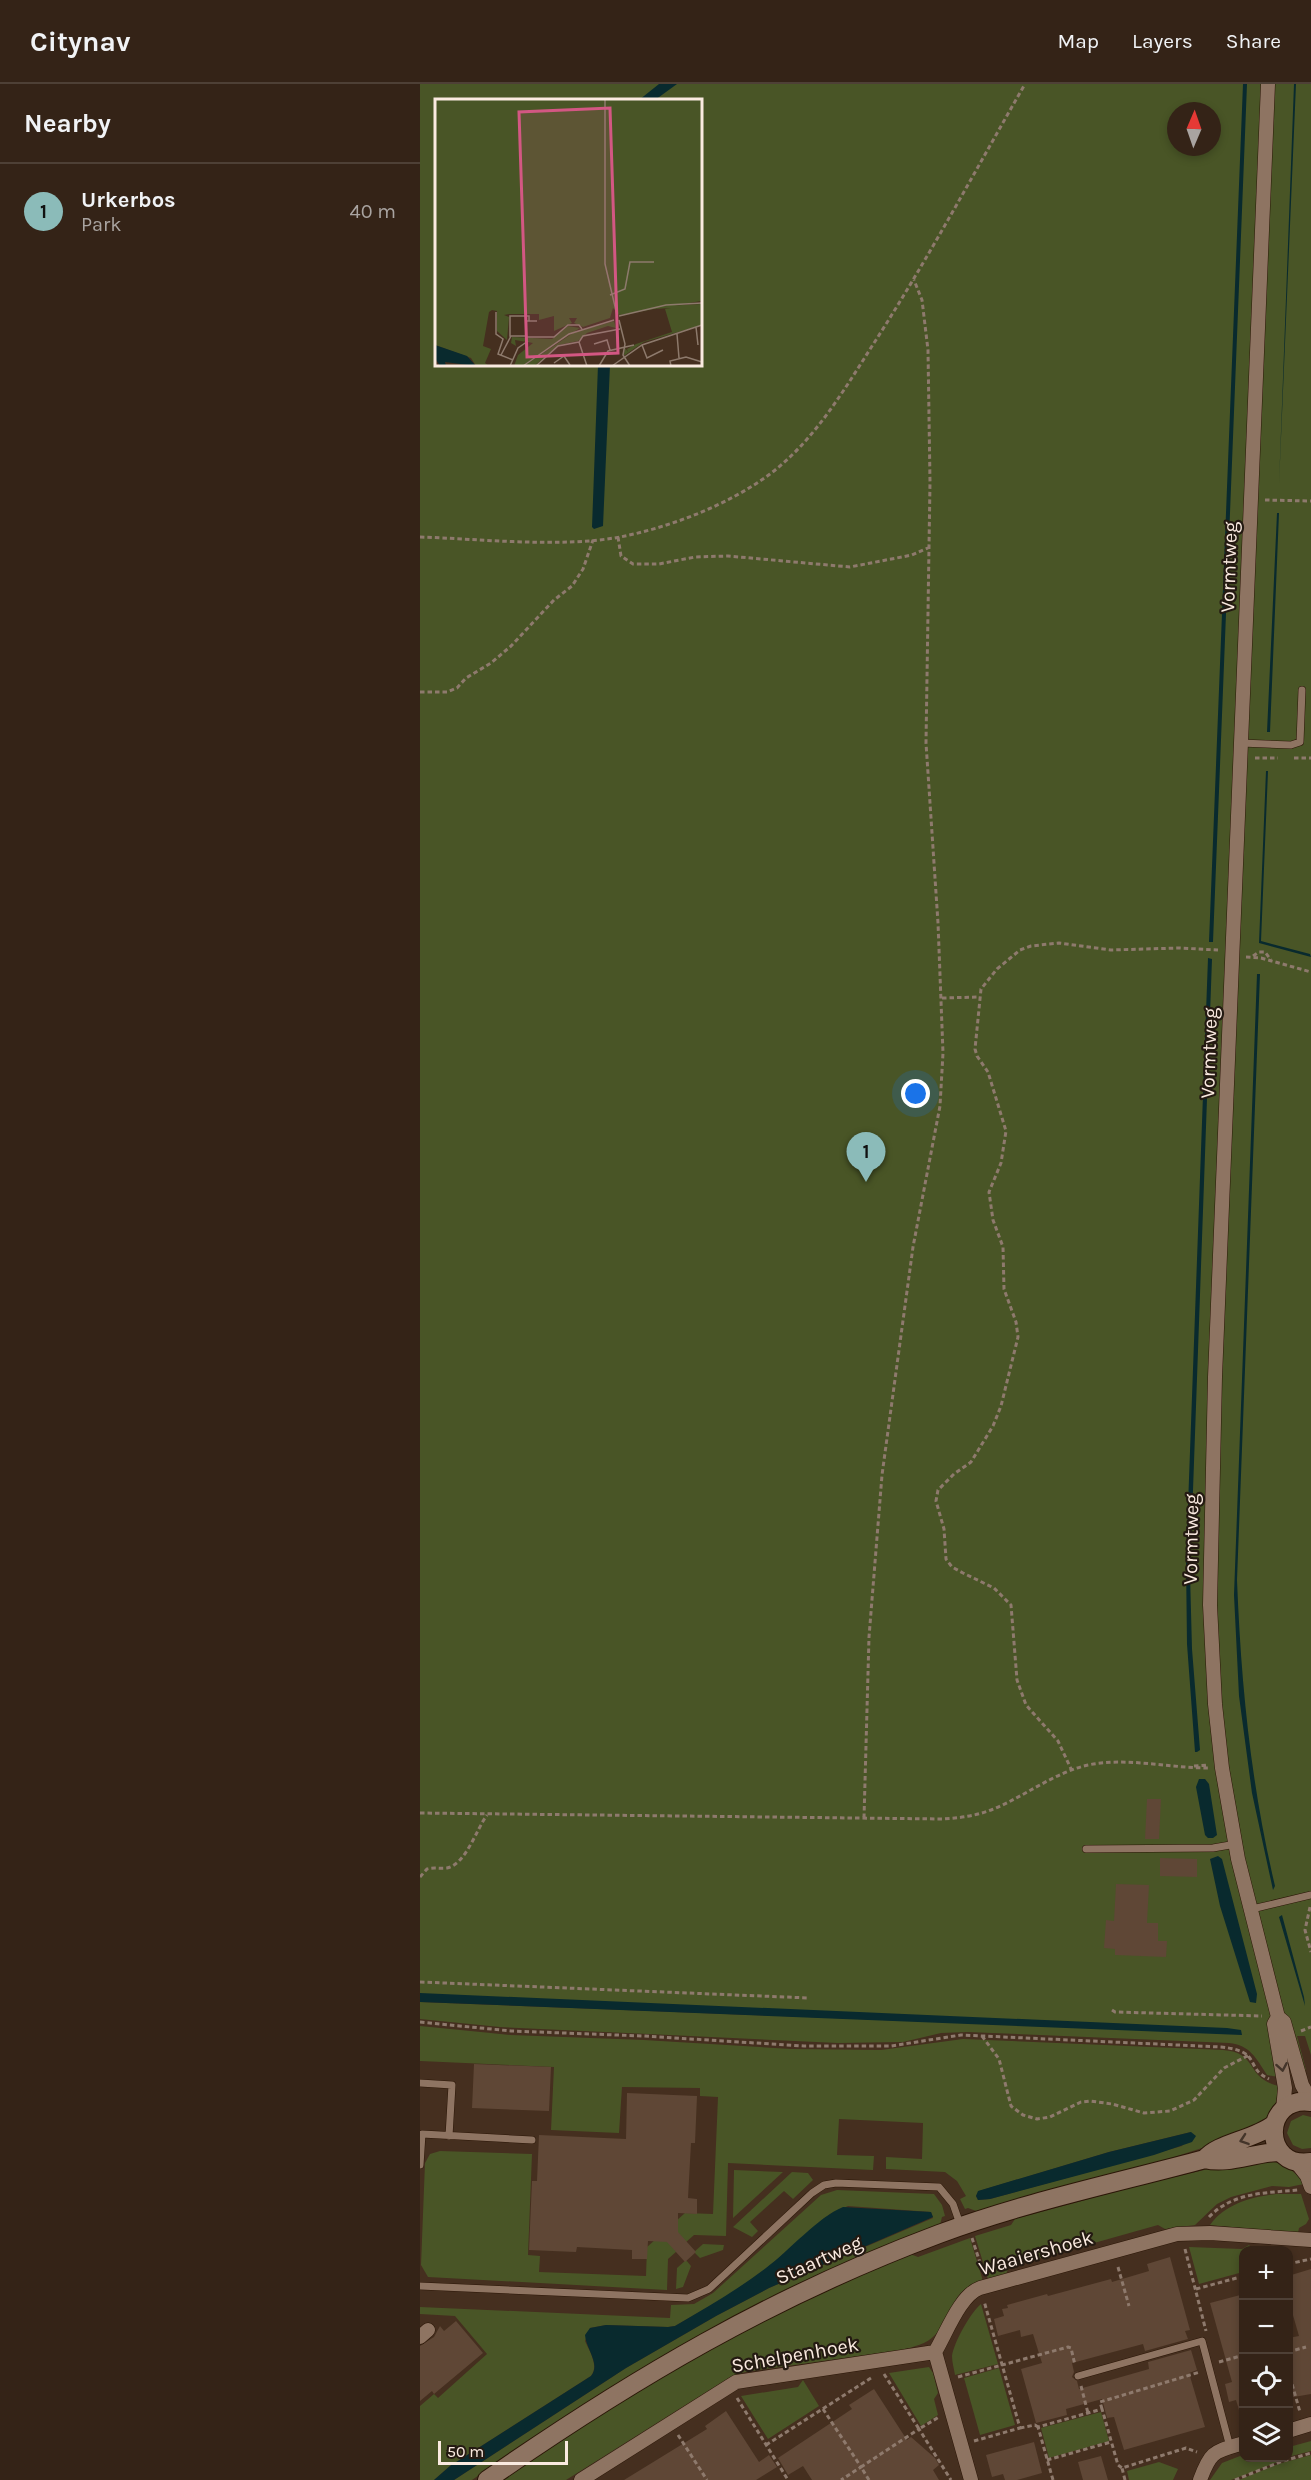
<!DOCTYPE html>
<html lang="en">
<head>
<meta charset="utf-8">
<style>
  body { margin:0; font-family:Karla,sans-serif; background:#3f2f24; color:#f1f3f6 }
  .controls { position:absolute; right:18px; bottom:18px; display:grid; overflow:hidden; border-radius:12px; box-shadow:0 3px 9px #0003 }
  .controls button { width:54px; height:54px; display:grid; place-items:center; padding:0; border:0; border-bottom:2px solid #4e4036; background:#342317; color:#f1f3f6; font:30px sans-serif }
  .compass { position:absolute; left:747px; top:18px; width:54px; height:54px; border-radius:50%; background:#342317; box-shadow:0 3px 9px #0003; rotate:2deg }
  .scale { position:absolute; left:18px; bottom:15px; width:130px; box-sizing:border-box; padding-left:6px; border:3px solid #faeae0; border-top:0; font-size:16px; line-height:21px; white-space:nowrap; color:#faeae0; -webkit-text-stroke:4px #241a12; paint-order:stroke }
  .you { position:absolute; left:496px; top:1010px; width:21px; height:21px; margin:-15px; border:4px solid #fff; border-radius:50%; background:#1a73e8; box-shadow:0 0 0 9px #1a73e833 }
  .badge { display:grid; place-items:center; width:39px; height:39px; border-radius:50%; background:#8bbbb9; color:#111; font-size:20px; font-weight:700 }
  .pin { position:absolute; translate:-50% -50px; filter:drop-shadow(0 2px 3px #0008) }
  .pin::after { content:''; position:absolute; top:32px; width:21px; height:18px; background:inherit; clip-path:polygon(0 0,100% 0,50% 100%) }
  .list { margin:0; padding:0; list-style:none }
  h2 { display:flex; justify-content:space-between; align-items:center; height:78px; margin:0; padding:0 24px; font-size:26px }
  h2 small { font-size:20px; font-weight:400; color:#a9a4a1 }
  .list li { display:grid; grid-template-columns:39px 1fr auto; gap:18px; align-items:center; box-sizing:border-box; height:96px; padding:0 24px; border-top:2px solid #4e4036 }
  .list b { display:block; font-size:22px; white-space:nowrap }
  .list p { margin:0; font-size:20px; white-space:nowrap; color:#a9a4a1 }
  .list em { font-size:20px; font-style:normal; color:#a9a4a1 }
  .icon { flex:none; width:33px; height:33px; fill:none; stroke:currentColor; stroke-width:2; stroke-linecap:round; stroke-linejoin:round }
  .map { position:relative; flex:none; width:891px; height:2396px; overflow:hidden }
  header { display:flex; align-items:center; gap:36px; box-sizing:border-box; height:84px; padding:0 30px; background:#342317; border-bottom:2px solid #4e4036 }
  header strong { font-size:28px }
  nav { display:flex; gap:33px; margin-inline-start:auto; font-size:21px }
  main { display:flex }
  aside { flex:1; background:#342317 }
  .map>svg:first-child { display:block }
</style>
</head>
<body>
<header>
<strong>Citynav</strong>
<nav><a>Map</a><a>Layers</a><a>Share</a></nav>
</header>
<main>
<aside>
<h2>Nearby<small></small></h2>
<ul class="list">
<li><span class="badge">1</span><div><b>Urkerbos</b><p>Park</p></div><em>40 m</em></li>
</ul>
</aside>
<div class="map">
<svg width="891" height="2396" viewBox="0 0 891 2396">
  <rect width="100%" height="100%" fill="#452f1f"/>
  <path fill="#495526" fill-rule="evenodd" d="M0 0H891V1971L885 1952H877L886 1986H883L851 1951 858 1993 847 1991C836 1974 830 1961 809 1959L548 1948 521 1949 483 1958 418 1959 80 1943 0 1935V1918L822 1950 0 1916ZM16 16H280V280H16ZM756 27H792V63H756Z
    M0 1942 91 1951 224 1956 371 1965 461 1966 543 1955 803 1966C840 1969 824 1994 859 2002L855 2022 844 2038 822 2051 745 2076 559 2128 548 2124 545 2125 540 2115 546 2112 537 2097 525 2088 466 2085V2073L502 2075 503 2039 419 2035 417 2071 454 2072 453 2086 308 2079 306 2152 274 2151 265 2159 258 2150V2139L256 2137 265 2129 293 2130 298 2013 280 2012V2004L202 2003 199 2049 131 2046 134 1983 0 1977ZM771 2048 762 2062 570 2115 558 2116 556 2112 559 2107 689 2068Z
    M883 2031 891 2033V2064L882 2065 873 2061 867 2049 871 2037Z
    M20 2067 112 2070 108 2171 120 2172 119 2188 226 2192 227 2163 236 2155 249 2158 257 2167 248 2175 247 2206 8 2193 1 2181 5 2079 10 2070Z
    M826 2076C853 2076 868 2077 884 2100L869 2103 852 2102 811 2113 797 2120 775 2141 745 2145 738 2141 589 2183 586 2190 568 2195 555 2152 591 2141 595 2135 713 2103Z
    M314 2086 363 2088 313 2134Z
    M372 2088 388 2089 393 2096 373 2115 364 2107 330 2138 338 2147 332 2153 313 2143Z
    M417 2106 514 2110 522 2121 525 2132 522 2133 520 2141C448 2171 376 2200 307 2236 219 2283 135 2339 52 2396H34L206 2284 296 2232 349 2204 513 2134 511 2128 428 2122 410 2130 347 2184 309 2211 255 2242 248 2243 186 2241 170 2244 165 2257C170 2268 179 2282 171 2292L30 2382 14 2396H0V2322L14 2310 18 2314 67 2270 35 2232 0 2230V2223L250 2234 251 2221 274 2220 293 2209 401 2111Z
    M856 2110H881L889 2135 886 2140 879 2144 878 2149 790 2141C805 2120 831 2113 856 2110Z
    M550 2154 563 2197C528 2206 536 2230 515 2251 507 2260 493 2263 481 2266L325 2288 310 2293 146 2396H80L211 2309 368 2222 490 2170 498 2173Z
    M283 2160 304 2161 303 2166 280 2174 274 2168Z
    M829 2161 833 2166H824L823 2188 779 2200 769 2163 822 2165Z
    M266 2176 271 2182 263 2203 256 2205 257 2184Z
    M561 2220 578 2280 535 2291C534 2285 532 2278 532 2272 534 2258 551 2228 561 2220Z
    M509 2283 513 2289 518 2309 514 2315 518 2331 501 2342 469 2289Z
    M579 2284 595 2341 560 2351 544 2294Z
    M383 2296 399 2322 348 2355 321 2312 378 2303Z
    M681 2328 689 2357 629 2374 621 2344Z
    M891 2357V2367L868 2373 869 2363Z
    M891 2371V2396H819L858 2380Z
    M820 2372 826 2375 868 2374 811 2396H790L802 2379Z
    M739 2378 758 2385 753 2396H709L707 2387Z"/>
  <path fill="#092a2e" d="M239 0H257L235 16H219Z
    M823 0H827L793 858H789Z
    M874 0H876L859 401Z
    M178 281H190L183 442 174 445 172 443Z
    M857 429H859L850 648H847Z
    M846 687H848L841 857 890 870 891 873 839 859Z
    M788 874 792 875 770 1490 772 1565 780 1666 777 1668H775L767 1560 766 1477Z
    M837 890H840L817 1496C821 1600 831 1701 855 1802L853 1806 832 1709 819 1612 814 1511Z
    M779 1695H785L789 1700 797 1751 793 1754H788L785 1751 776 1703Z
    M798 1772 802 1775 837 1910 836 1919 830 1918 800 1822 790 1775Z
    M862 1831 884 1913 885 1922 859 1833Z
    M0 1909 807 1944 821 1946 822 1951 0 1918Z
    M771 2048 776 2052 772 2058 734 2071 570 2115 558 2116 556 2112 558 2107 689 2068Z
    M423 2123 511 2128 513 2133 349 2204 296 2232 206 2284 34 2396H14L30 2382 171 2292C181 2280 166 2265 165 2251L170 2244 186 2241 248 2243 255 2242C286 2224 317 2206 346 2184 369 2167 398 2133 423 2123Z"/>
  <path fill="#5f4736" d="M727 1715H741L739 1755H725Z
    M740 1774 777 1775V1793L740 1792Z
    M696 1800 729 1801 727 1839H738V1857H747L746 1873 695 1871V1865L684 1864 686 1836 694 1837Z
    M54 1980 131 1983 129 2027 52 2024Z
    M207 2009 277 2012 275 2059H271L268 2114 277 2115V2130L258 2129V2148L276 2168 265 2178 247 2158 228 2157 227 2175H212V2166L157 2163 156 2168 109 2166 112 2097H117L119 2051 206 2055Z
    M750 2173 770 2246 765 2247 768 2255 725 2267 723 2260 652 2279 654 2288 652 2293 657 2297 659 2305 729 2285 728 2278 771 2266 777 2286 769 2289 785 2343 704 2366 694 2333 687 2334 682 2315 646 2325 647 2331 616 2339 601 2285 622 2279 613 2250 601 2253 600 2246 578 2252 574 2235 584 2232 582 2225 588 2224 587 2221 627 2210 628 2212 691 2195 692 2198 729 2187 727 2180Z
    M891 2185V2310L868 2314V2254L879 2252 868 2214V2192Z
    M824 2210V2325L819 2326 816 2316 809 2318 805 2300 812 2298 790 2219Z
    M36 2237 63 2269 14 2310 12 2307 0 2317V2262L14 2253 20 2242 24 2247Z
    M454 2305 487 2356 491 2353 515 2374 519 2381 513 2386 519 2396H392L383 2382 368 2391 358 2374 432 2325 429 2321Z
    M306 2327 339 2378 349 2371 357 2383 336 2396H204L287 2345 285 2342Z
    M614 2358 622 2389 597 2396H585L583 2390 572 2393 566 2371Z
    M681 2372 688 2396H663L658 2378Z"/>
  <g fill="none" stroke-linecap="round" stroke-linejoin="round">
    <defs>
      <path id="lane" d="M821 659 871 661 880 658 882 606
        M666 1765 793 1764 816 1760
        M832 1825 891 1811
        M0 1999 32 2001 29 2052
        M0 2081 2 2050 112 2056
        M0 2202 268 2214 289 2205 392 2109 404 2101 416 2099 519 2103 533 2120 540 2140
        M658 2292 782 2257 810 2363"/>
      <path id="street" d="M848 0 795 1293 790 1521 795 1620 802 1684 818 1775 858 1933 864 1938 882 2001 891 2017
        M858 1933 854 1940 865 2004 863 2026
        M876 2078 887 2092 891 2103
        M0 2253 8 2246
        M868 2347 891 2340
        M161 2396 316 2298 515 2268
        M551 2396 515 2268C526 2250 540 2211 560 2204L757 2150 790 2149 891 2156
        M780 2396C791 2366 794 2368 824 2359"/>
      <path id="secondary" d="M891 2018C841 2011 842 2086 891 2078
        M785 2075C797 2059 834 2056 854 2040
        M67 2396C212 2295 353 2212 519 2150 605 2118 696 2099 785 2075 808 2081 835 2068 860 2068"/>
    </defs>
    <use href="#lane" stroke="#2b1607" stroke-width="8"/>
    <use href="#street" stroke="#2b1607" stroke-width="15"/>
    <use href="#secondary" stroke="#2b1607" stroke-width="20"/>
    <path stroke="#8e7a6d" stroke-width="3" stroke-dasharray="4.5 3" stroke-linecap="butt" d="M845 416 891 417
      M0 453C62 455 140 464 200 453 251 443 308 421 350 390 395 356 424 306 454 259 508 175 555 87 605 0
      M198 453 201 472 213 480H239L275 473 308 472 430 483 492 471 508 464
      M0 608H27L37 604 46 594 71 579 91 562 134 516 152 502 163 485 173 456
      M835 674H858
      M874 674H891
      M833 872 839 868H845L851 876
      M826 873 841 874 891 888
      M522 914 559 913
      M774 1682 788 1681
      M652 1687 638 1657 606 1621 597 1596 591 1521 574 1504 543 1489 532 1483 526 1475 524 1445 516 1417 518 1406 534 1390 551 1378 573 1342 581 1322 598 1253 596 1238 584 1205 583 1163 573 1136 569 1108 581 1079 586 1047 568 988 557 972 555 965 561 905 577 885 600 866 611 862 639 859 691 866 759 864 798 866
      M0 1729 522 1735C539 1734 555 1732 571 1726 604 1713 633 1689 668 1681 707 1673 749 1684 788 1684
      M444 1734 449 1553 462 1391 493 1163 520 1022 523 969 518 839 506 659 510 398 508 266 502 216 494 196
      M0 1793 7 1785C14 1783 20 1785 27 1784 46 1780 56 1746 67 1731
      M890 1823 885 1846 891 1868
      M0 1898 389 1914
      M692 1926 695 1928 842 1932
      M0 1938 91 1947 223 1952 384 1962H471L541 1951 801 1963C843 1967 824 1984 849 1995
      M881 1947 891 1943
      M562 1952 579 1975 591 2022 603 2031 617 2035 630 2033 661 2018 670 2017 692 2020 724 2029 750 2027 774 2016 804 1984 829 1971
      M789 2133C813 2108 846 2109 878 2106
      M552 2154 563 2188
      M765 2165 786 2247
      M868 2180 891 2175
      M698 2183 709 2222
      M776 2205 824 2192
      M868 2268 886 2263
      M799 2278 824 2271
      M868 2286 880 2328
      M464 2290 499 2345 519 2333
      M538 2293 648 2263 651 2264 655 2281
      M661 2302 668 2329
      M317 2314 368 2396
      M403 2325 441 2383 421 2396
      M682 2325 680 2318 780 2288
      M600 2344 615 2341 618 2343
      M258 2351 287 2396
      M554 2357 600 2344 564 2217
      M346 2361 451 2294
      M627 2376 691 2358
      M449 2396 441 2383 499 2345 531 2396
      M633 2396 618 2343 682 2325 698 2381 702 2384
      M705 2396 702 2384 766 2364 777 2368
      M815 2396 860 2378 891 2369"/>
    <use href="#lane" stroke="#8e7462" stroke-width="7"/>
    <use href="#street" stroke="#8e7462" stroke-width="14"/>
    <use href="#secondary" stroke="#8e7462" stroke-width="18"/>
  </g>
  <defs><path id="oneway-chevron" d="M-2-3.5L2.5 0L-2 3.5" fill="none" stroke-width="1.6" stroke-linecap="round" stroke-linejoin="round" transform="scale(1.5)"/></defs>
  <g stroke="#44352a">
    <use href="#oneway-chevron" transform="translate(862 1983) rotate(80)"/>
    <use href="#oneway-chevron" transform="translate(824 2056) rotate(161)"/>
  </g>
  <g text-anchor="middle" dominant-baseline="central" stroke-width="4.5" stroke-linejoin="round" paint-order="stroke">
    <g font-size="20" fill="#faeae0" stroke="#241a12">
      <text transform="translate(809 483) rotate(-88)">Vormtweg</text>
      <text transform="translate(789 969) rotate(-88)">Vormtweg</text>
      <text transform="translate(771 1455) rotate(-89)">Vormtweg</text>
      <text transform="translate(616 2169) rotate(-16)">Waaiershoek</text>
      <text transform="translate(399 2176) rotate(-24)">Staartweg</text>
      <text transform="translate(375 2271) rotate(-10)">Schelpenhoek</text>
    </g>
  </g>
  <g transform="translate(15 15)">
    <rect width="267" height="267" fill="#452f1f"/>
    <path d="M0 0H267L266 202 184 216 178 209 175 219 148 228 139 224 142 219H134L137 224 119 232V217L104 221V215H74L69 216 74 218 72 241 62 232V212L57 211 54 213 48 247 56 250 50 264 54 267H41L36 259 0 246ZM267 205V226L209 243 190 256H189L190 249 193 253 192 250 201 245 237 233 230 210 236 209 219 210 187 219 229 207ZM179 222 181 229 173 227 152 234 143 242 124 246 99 267H89L138 234ZM133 227 145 229 87 267H79L83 256 98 244 80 241 81 247 76 244 77 238 117 240Z" fill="#495526"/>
    <path d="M0 246 32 257 41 267 10 263 11 267H5L0 259Z" fill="#092a2e"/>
    <path fill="none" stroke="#8d7a6c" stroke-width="1.5" d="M170 0V165L182 216M175 196 190 190 195 163H219M61 213V235L68 240 63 255 78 261M184 217 231 206 267 204M184 221 190 245 188 256 195 267M102 222H91V238H119L133 226H144L147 230M261 228 263 246M242 235 244 259M91 237H75V217H94V222M159 245 172 241 175 251M207 246 212 259 228 251M66 256 76 237M119 264 129 257 135 266M75 267 83 249 93 242M88 267 134 235 179 221M101 267 123 247 144 243M152 267 144 243 148 237 185 230M164 267 173 252 199 246M177 267 207 246 267 226M236 267 235 262 251 258 267 263"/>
    <path fill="#d35783" fill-opacity="0.15" stroke="#d35783" stroke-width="3" d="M175 9 183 254 92 258 84 13Z"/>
    <rect width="267" height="267" fill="none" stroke="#faeae0" stroke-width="3"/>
  </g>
</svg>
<div class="controls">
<button>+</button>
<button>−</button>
<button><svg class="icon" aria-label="locate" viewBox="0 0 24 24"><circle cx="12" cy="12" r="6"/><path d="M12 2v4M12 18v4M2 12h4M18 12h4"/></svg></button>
<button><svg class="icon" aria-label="layers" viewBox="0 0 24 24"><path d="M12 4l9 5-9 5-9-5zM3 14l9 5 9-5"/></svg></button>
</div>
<svg class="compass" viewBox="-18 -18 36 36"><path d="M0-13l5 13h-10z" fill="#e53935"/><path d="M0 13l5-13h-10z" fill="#a9a4a1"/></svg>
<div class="scale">50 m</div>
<div class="you"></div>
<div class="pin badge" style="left:446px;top:1098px">1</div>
</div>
</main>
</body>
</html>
